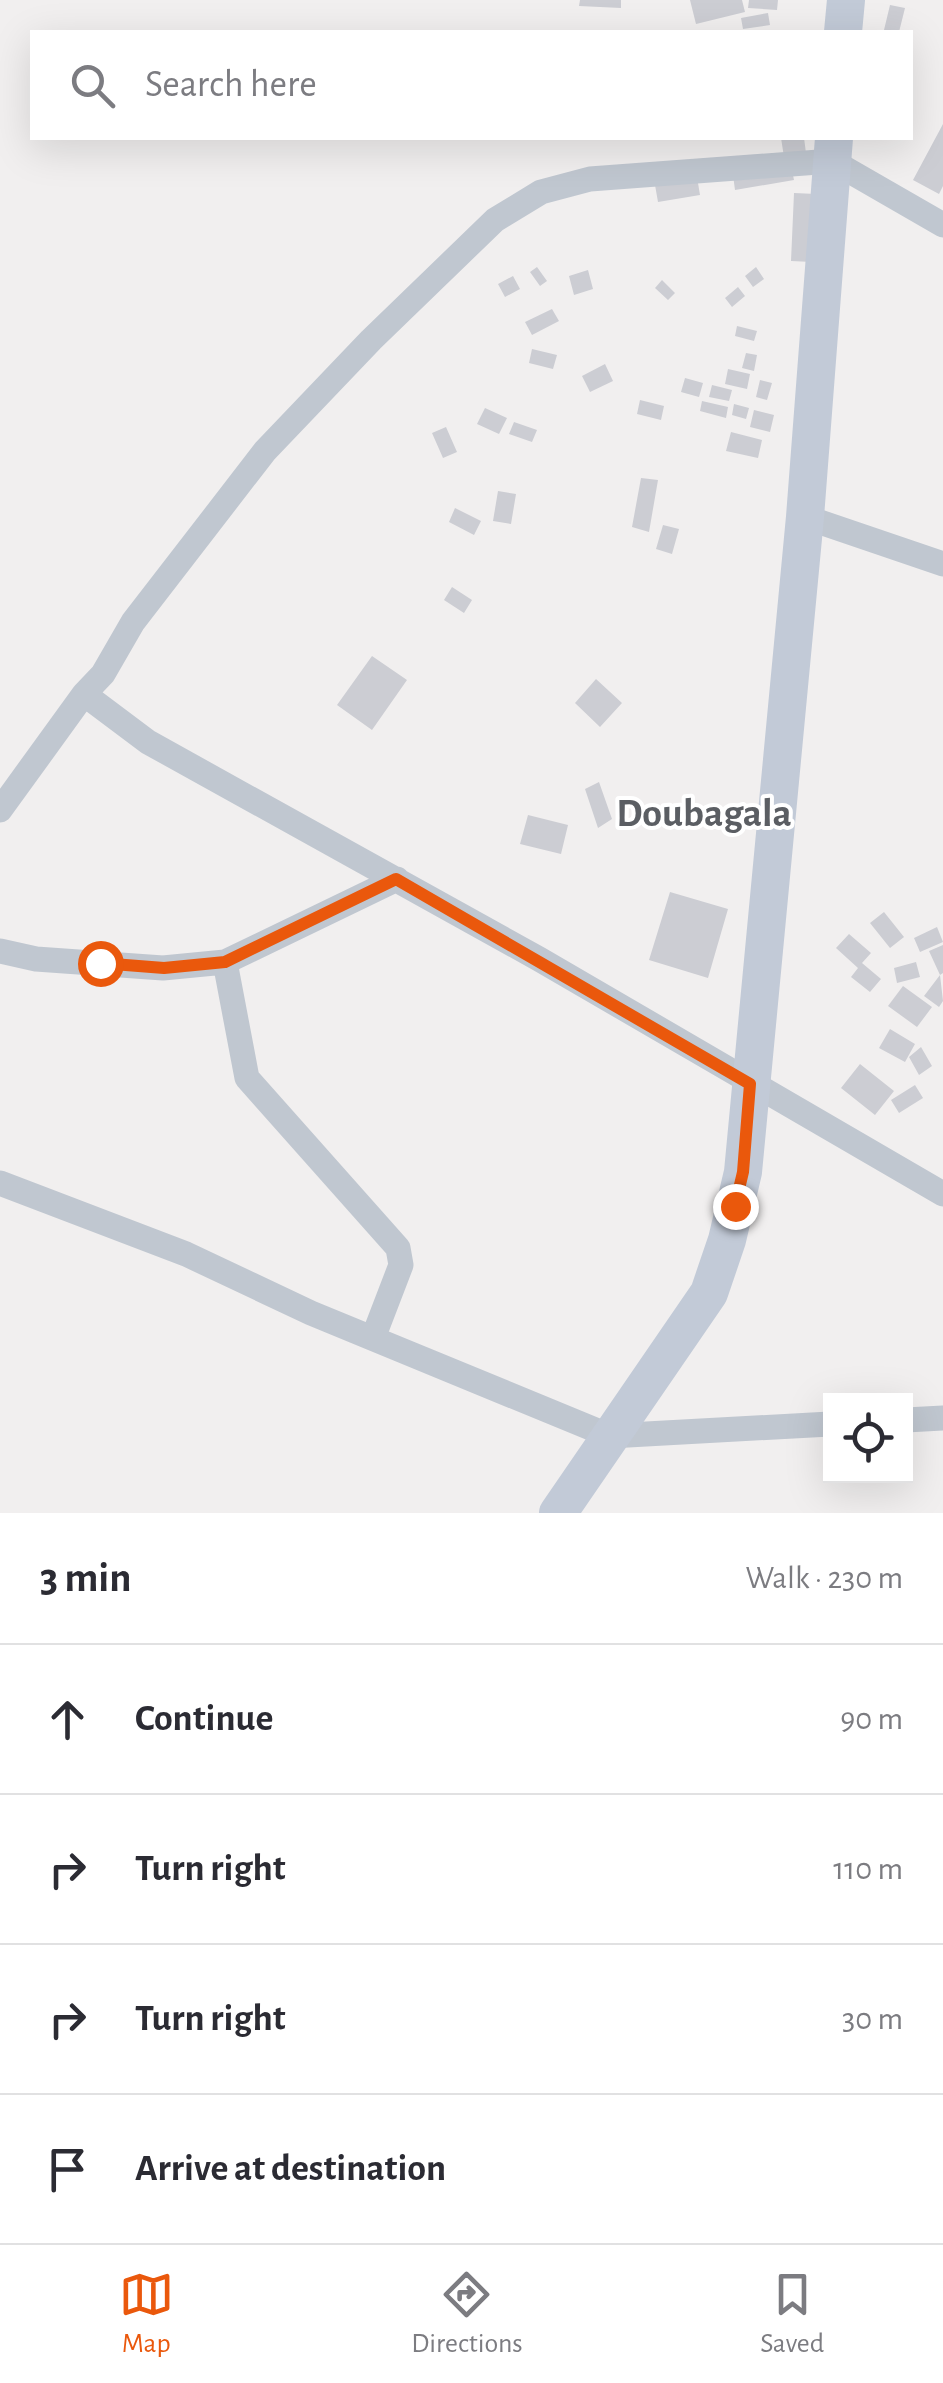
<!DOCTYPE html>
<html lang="en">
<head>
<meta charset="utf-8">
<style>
  body { margin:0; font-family:"Alegreya Sans",sans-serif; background:#f2f2f3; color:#2b2b33 }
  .controls { position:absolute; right:30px; bottom:30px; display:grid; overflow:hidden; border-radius:0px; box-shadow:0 10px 40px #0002 }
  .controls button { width:90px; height:90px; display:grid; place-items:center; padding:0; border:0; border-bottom:2px solid #e1e1e2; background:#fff; color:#2b2b33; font:50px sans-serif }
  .stop { position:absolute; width:30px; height:30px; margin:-22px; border:8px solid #ea580c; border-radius:50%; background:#fff }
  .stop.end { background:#ea580c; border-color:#fff; box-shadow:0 2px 10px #0008 }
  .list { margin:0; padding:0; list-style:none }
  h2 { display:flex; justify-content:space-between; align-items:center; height:130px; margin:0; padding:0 40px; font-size:42px }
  h2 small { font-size:32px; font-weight:400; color:#7c7c81 }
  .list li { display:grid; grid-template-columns:65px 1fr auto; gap:30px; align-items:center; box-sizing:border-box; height:150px; padding:0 40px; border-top:2px solid #e1e1e2 }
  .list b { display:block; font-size:38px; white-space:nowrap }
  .list em { font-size:32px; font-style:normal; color:#7c7c81 }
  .icon { flex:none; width:55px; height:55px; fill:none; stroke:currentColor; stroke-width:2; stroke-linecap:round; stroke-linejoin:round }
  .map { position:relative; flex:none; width:943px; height:1513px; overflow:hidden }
  .search { position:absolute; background:#fff; box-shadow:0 10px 40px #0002; left:30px; right:30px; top:30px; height:110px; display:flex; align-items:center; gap:25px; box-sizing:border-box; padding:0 35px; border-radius:0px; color:#7c7c81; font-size:38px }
  .sheet { height:730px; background:#fff }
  nav { display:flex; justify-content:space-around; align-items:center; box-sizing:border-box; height:140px; border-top:2px solid #e1e1e2; background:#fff; font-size:28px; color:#7c7c81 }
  nav a { display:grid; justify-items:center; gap:5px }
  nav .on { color:#ea580c }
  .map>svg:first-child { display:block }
</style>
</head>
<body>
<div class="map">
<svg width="943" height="1513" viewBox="0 0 943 1513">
  <rect width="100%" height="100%" fill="#f1efef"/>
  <path fill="#cccdd3" d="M580 0H621V8L579 6Z
    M690 0H742L745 12 696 24Z
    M749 0H778L777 10 748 8Z
    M890 5 905 8 899 32 884 30Z
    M768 13 770 25 743 29 741 18Z
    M943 124V186L939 194 913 180Z
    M781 138H804L806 153 784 157Z
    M791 166 794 180 735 190 733 175Z
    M697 177 700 195 658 202 655 185Z
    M794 193 816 194 812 262 791 261Z
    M537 267 547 281 540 286 530 272Z
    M756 267 764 279 753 287 745 276Z
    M588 270 593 289 574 295 569 276Z
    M513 276 520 289 505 297 498 284Z
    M662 280 675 293 668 300 655 288Z
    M738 287 745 296 732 307 725 298Z
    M552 309 559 321 532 335 525 322Z
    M737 326 757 331 754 341 735 336Z
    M532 349 557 355 553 369 529 363Z
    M746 353 757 355 754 371 742 368Z
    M605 364 613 381 590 392 582 376Z
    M728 369 750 374 747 389 725 384Z
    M685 378 703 383 699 397 681 392Z
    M760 380 772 383 767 400 756 397Z
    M712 385 732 390 729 401 709 397Z
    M640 400 664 406 661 420 637 414Z
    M702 401 728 407 726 418 700 411Z
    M734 404 749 408 746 419 732 415Z
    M485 408 507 418 499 434 477 424Z
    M754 410 774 415 770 432 750 427Z
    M514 422 537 430 532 442 509 434Z
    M446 427 457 452 443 458 432 433Z
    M731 432 762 440 758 458 726 451Z
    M641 478 658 480 649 532 632 527Z
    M498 491 516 494 511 524 493 521Z
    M455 508 481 521 474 535 449 522Z
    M663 525 679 529 672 554 656 549Z
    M452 587 472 600 464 613 444 600Z
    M372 656 407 680 372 730 337 705Z
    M596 679 622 703 600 727 575 703Z
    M599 782 612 819 598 828 585 789Z
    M528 815 568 825 561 854 520 844Z
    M670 892 728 909 708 978 649 960Z
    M884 912 904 937 890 948 870 923Z
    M937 927 943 942 920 952 914 938Z
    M849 934 871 953 862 963 881 979 870 992 851 977 858 968 836 948Z
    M943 945V973L940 975 929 951Z
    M916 962 920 977 897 983 894 968Z
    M940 975 943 1001 939 1007 924 996Z
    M903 986 932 1007 917 1027 888 1006Z
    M890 1029 915 1044 905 1062 879 1048Z
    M921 1047 932 1066 919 1075 909 1057Z
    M860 1064 894 1091 875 1115 841 1088Z
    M915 1085 923 1098 899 1113 891 1100Z"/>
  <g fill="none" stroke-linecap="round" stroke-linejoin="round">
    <path stroke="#c0c7d0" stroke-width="25" d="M943 225 832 161 590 179 541 192 495 220 371 340 265 451 133 622 103 674 84 694 148 742 539 959 943 1194
      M805 517 943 564
      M0 810 84 694
      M0 951 36 959 163 968 225 962 397 879
      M225 962 247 1078 398 1248 401 1265 373 1338
      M0 1183 186 1254 311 1313 610 1436 830 1424
      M906 1420 943 1418"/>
    <path stroke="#c2cad7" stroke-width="38" d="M843 32 846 0
      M558 1513 709 1293 727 1240 743 1172 805 517 834 138"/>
  </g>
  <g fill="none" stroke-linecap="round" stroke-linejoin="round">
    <path stroke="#ea580c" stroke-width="12" d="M100 963 164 968 225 962 396 879 750 1084 743 1172 735 1206"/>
  </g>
  <g text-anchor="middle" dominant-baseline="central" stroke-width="8" stroke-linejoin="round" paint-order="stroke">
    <g font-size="40" font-weight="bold" fill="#5b5e63" stroke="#fff">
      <text x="704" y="814">Doubagala</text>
    </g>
  </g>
</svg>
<div class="controls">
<button><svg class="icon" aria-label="locate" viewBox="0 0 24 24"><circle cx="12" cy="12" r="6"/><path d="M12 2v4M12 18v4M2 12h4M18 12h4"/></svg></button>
</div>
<div class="stop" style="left:100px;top:963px"></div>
<div class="stop end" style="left:735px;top:1206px"></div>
<div class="search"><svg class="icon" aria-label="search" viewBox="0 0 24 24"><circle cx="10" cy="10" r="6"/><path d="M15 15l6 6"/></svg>Search here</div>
</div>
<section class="sheet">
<h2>3 min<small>Walk · 230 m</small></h2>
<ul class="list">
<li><svg class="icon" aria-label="ahead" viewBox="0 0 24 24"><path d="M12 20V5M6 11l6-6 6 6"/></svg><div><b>Continue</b></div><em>90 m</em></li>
<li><svg class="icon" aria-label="right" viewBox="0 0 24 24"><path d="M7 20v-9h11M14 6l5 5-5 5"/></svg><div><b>Turn right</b></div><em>110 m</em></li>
<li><svg class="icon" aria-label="right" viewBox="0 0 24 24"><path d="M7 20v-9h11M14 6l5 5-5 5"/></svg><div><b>Turn right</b></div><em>30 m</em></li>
<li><svg class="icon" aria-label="arrive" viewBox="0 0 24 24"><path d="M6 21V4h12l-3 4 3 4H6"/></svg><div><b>Arrive at destination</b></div></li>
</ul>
</section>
<nav>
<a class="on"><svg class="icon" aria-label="map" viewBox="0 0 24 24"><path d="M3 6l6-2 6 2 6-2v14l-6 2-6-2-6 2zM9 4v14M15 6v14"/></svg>Map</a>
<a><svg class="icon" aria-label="directions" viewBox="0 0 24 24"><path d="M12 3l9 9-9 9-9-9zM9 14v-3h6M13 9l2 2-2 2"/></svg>Directions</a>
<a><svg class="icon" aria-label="saved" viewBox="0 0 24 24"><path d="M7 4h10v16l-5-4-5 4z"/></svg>Saved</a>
</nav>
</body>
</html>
